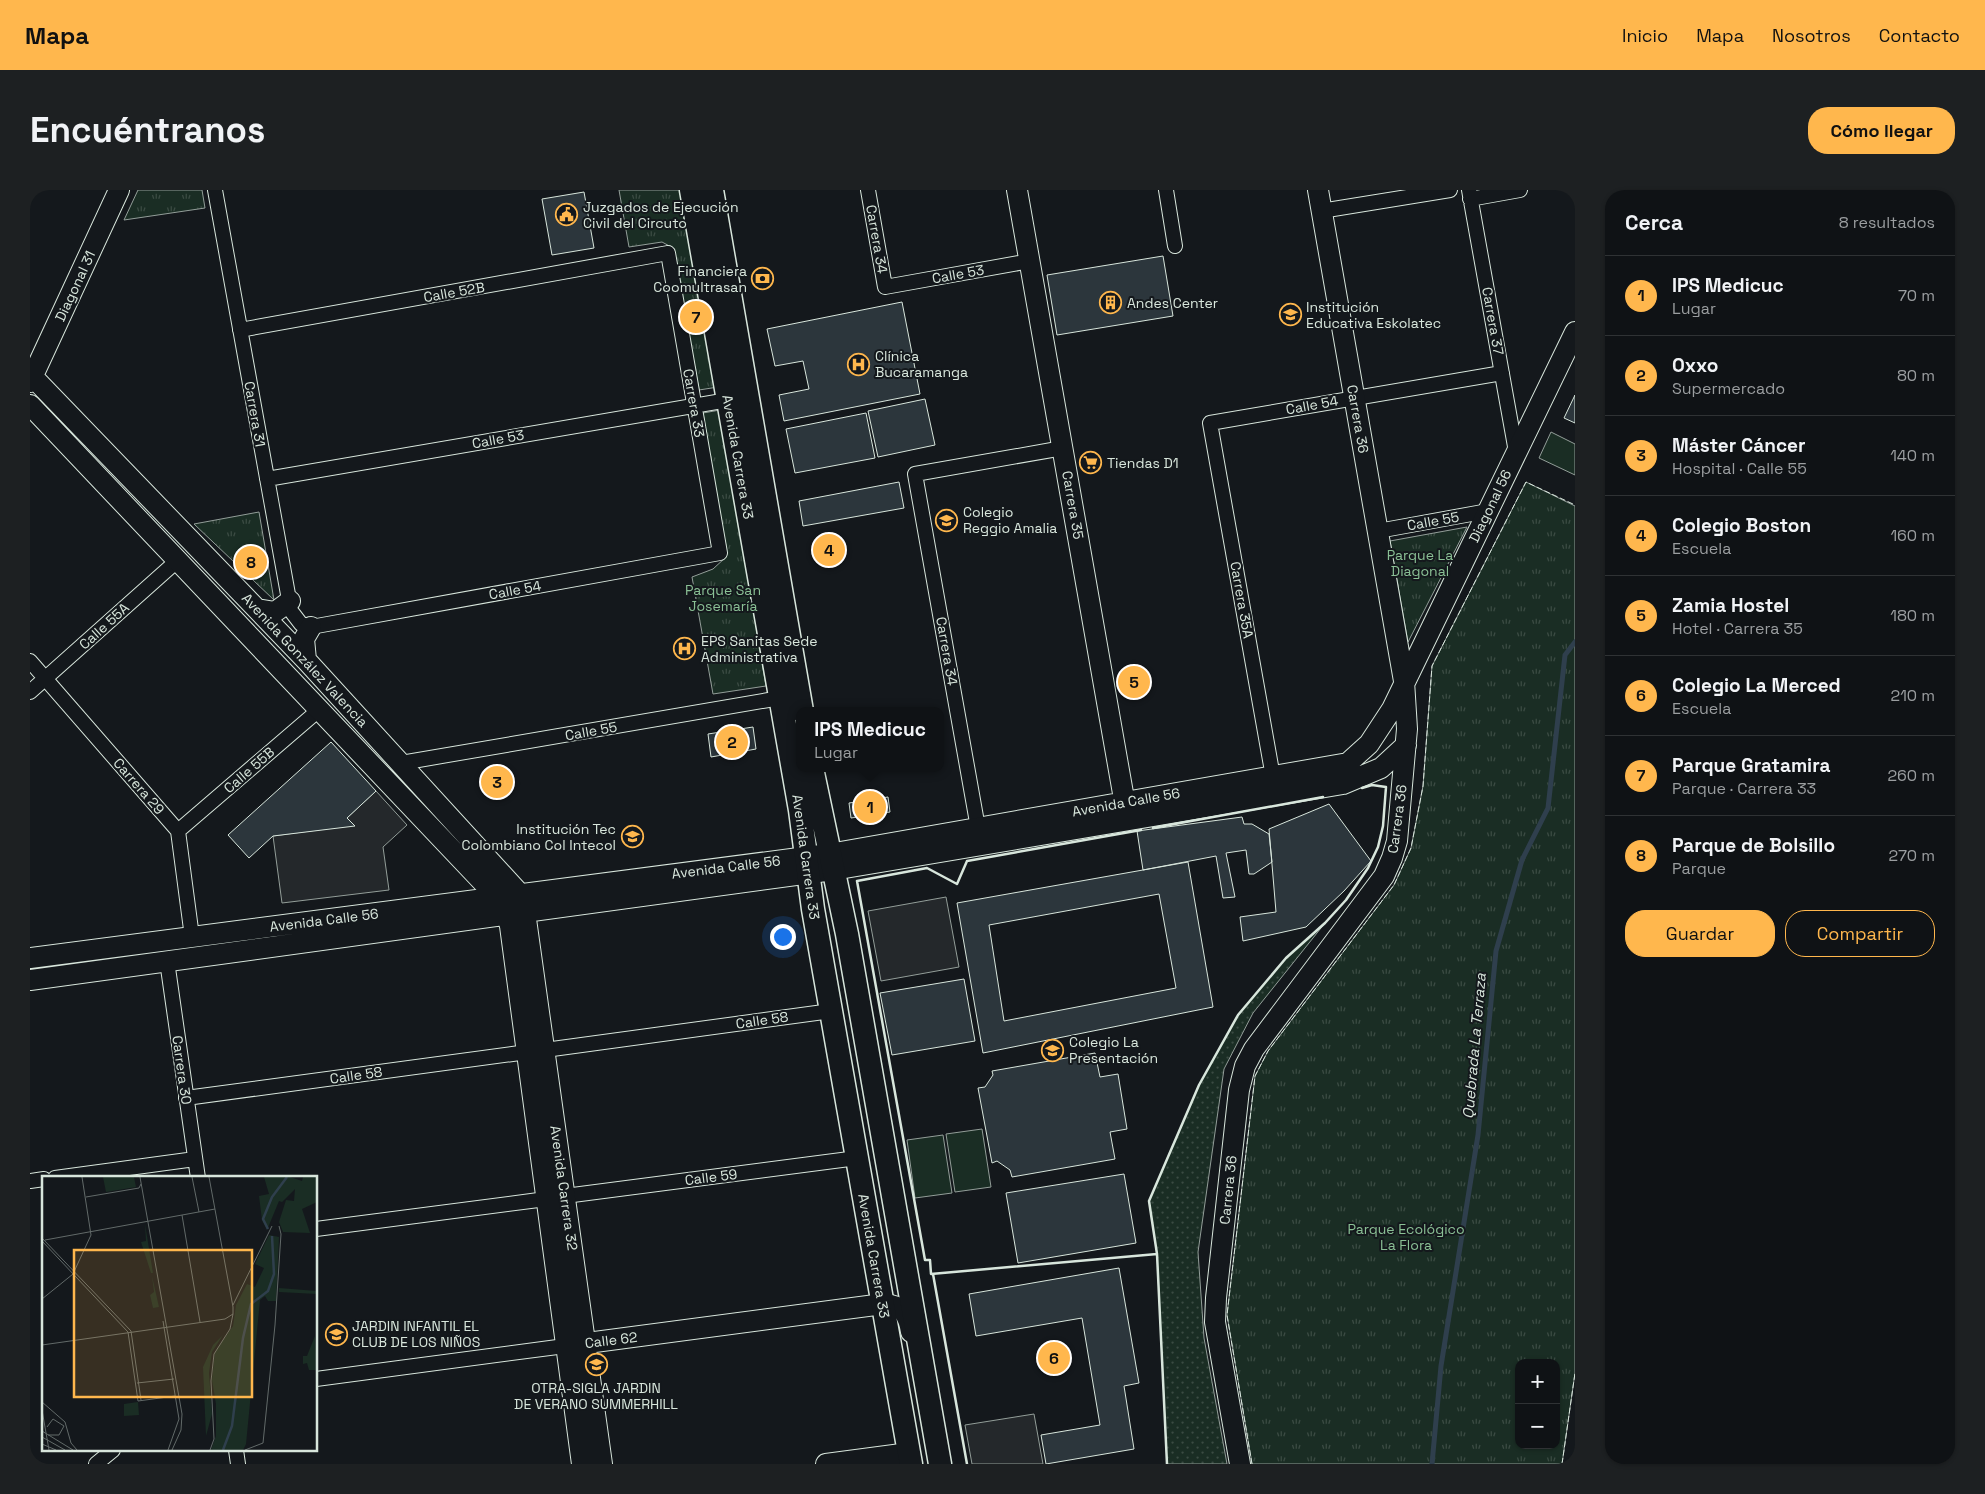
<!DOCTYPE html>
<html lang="es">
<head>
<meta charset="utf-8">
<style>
  body { margin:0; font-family:"Space Grotesk",sans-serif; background:#1d2022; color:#f1f3f6 }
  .controls { position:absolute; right:15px; bottom:15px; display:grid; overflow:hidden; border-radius:10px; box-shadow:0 1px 4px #0004 }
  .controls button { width:45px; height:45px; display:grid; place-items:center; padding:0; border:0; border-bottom:1px solid #2f3234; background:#0f1215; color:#f1f3f6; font:25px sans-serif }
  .you { position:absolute; left:752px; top:746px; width:18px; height:18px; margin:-12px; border:4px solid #fff; border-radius:50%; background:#1a73e8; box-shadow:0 0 0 8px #1a73e833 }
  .badge { display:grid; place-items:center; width:32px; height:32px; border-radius:50%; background:#ffb74d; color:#111; font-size:16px; font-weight:700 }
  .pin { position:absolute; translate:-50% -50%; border:2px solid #fff; box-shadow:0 1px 5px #0006 }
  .popup { position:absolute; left:766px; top:517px; width:148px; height:65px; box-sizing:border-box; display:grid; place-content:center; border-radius:10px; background:#0f1215; filter:drop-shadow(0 1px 4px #0005); font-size:16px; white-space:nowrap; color:#9b9ea0 }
  .popup b { font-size:19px; color:#f1f3f6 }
  .popup::after { content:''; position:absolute; left:50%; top:100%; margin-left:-10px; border:10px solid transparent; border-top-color:#0f1215 }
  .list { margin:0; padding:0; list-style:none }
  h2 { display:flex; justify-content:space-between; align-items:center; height:65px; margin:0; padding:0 20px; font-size:21px }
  h2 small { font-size:16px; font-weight:400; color:#9b9ea0 }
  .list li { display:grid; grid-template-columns:32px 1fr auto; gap:15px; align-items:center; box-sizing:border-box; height:80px; padding:0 20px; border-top:1px solid #2f3234 }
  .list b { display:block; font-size:19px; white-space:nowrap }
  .list p { margin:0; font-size:16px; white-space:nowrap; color:#9b9ea0 }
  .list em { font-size:16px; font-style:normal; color:#9b9ea0 }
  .actions { display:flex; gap:10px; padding:15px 20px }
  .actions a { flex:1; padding:11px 0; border:1px solid #ffb74d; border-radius:20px; text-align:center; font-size:18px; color:#ffb74d }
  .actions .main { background:#ffb74d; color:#111 }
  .map { position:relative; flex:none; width:1545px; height:1274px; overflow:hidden; border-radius:20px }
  header { display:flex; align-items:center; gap:30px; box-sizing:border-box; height:70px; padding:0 25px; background:#ffb74d; color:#111 }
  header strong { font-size:24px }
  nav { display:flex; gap:28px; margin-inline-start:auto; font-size:18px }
  .intro { display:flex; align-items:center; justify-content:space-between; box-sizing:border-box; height:120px; padding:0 30px }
  h1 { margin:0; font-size:35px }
  .button { padding:12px 22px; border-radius:20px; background:#ffb74d; color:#111; font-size:18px; font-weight:700 }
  main { display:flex; gap:30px; padding:0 30px }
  aside { flex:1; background:#0f1215; border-radius:20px; box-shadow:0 1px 4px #0004 }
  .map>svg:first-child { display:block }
</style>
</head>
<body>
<header>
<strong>Mapa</strong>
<nav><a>Inicio</a><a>Mapa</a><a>Nosotros</a><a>Contacto</a></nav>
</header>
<div class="intro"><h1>Encuéntranos</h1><a class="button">Cómo llegar</a></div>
<main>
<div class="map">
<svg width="1545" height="1274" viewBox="0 0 1545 1274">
  <defs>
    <pattern id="grass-dots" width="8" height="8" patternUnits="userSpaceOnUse" patternTransform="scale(1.25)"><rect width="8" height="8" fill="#1a2d24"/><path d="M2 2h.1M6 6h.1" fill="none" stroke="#3b4b43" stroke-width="1.8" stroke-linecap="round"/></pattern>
    <pattern id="park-tufts" width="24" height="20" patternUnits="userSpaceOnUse" patternTransform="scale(1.25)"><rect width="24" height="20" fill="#1a2d24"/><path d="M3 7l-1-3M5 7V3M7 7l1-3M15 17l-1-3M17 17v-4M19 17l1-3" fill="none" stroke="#3b4b43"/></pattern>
  </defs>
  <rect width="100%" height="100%" fill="#14181c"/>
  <path fill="url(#grass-dots)" stroke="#939e99" d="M1295 733 1223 823 1194 879 1168 1062 1174 1148 1197 1274H1137L1127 1064 1119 1011 1169 895 1208 825 1256 768Z"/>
  <path fill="url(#park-tufts)" stroke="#939e99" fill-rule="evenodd" d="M108 0H172L175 18 94 30Z
    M589 0H653L688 197 669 200 643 58 632 52 599 57Z
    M690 220 736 496 683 504 662 387 683 379 696 367 673 223Z
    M1496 292 1545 316V1183L1532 1274H1222L1197 1125 1225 886 1238 861 1364 695 1381 658 1393 596 1402 476ZM1489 1173H1526V1255H1489Z
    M229 322 244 410 164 334Z
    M1437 337 1378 452 1360 351Z"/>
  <path fill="#1a2d24" stroke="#939e99" d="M1521 242 1545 254V285L1509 268Z
    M952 939 961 997 925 1002 916 944Z
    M913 945 922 1003 885 1008 877 950Z"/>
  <path fill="#24282b" stroke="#939e99" d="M346 601 377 635 353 657 359 700 252 713 243 646 324 635 317 628Z
    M916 707 929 777 851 791 838 721Z
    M1004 1224 1013 1274H942L935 1235Z"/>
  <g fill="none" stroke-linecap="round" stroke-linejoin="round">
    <path stroke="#2f3f4d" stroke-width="5" d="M1402 1274 1411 1176 1448 945 1466 761 1492 670 1518 618 1535 465 1545 452"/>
  </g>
  <path fill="#2c363c" stroke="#d8e6dc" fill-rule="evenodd" d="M554 2 564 58 522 65 512 9Z
    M1133 66 1143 126 1027 145 1017 85Z
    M872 112 890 204 754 231 749 205 779 199 773 171 745 176 737 139Z
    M1545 205V233L1534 228Z
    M895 209 905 255 848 267 838 221Z
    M836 223 845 268 765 283 756 239Z
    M869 292 874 318 773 336 769 311Z
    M723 537 726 559 681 567 678 544Z
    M301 552 346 601 317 628 325 636 243 646 219 668 198 645Z
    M858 607 860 622 821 628 819 613Z
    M1299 614 1341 671 1314 701 1276 737 1213 751 1210 727 1246 722 1239 639Z
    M1212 627 1214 634H1222L1239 644 1242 672 1224 684H1219L1216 660 1196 663 1205 707 1193 708 1186 666 1113 680 1107 641Z
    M1158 672 1183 817 953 863 927 713ZM1129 704 1146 798 974 831 959 735Z
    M934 789 945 851 862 865 850 803Z
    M1065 863 1070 887 1088 884 1097 939 1080 942 1085 969 982 987 980 980 967 971 962 973 948 898 955 897 963 885 962 881Z
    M1094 984 1106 1053 988 1073 976 1003Z
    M1089 1078 1109 1193 1094 1196 1104 1259 1016 1274 1011 1245 1070 1235 1052 1128 946 1146 939 1104Z"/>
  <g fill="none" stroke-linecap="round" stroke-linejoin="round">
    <defs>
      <path id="street" d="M185 0 261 421 271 434 281 437 690 363 638 63 210 140
        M838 0 855 97 1000 71
        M1136 0 1145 56
        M1439 0 1486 262
        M1440 9 1490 0
        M1291 21 1420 0
        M237 289 698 210
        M1348 341 1458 321
        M0 471 148 641 162 747
        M0 502 148 370
        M371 573 750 508
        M1243 587 1180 233 1472 183
        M948 638 885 284 1033 258
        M148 641 290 519
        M137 771 168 988
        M515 860 801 821
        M156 908 497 862
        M25 988 165 969
        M0 991 14 989
        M535 1006 827 968
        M286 1039 516 1009
        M286 1189 535 1156
        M206 1260 208 1274
        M66 1274 83 1260"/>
      <path id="secondary" d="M987 0 1097 626
        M0 184 276 470 490 704 495 722 572 1274
        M0 192 89 0
        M0 215 467 707 475 719 480 736 552 1274
        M227 419 245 422 260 411
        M276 470 274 449 281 437
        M0 768 799 664 1318 573 1339 554 1362 519 1545 142
        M0 790 803 680 1313 594 1351 578 1376 555
        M542 1155 853 1114C872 1115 878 1123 881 1142
        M796 1274 879 1263
        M1210 1274 1185 1132 1186 1108 1209 900 1215 876 1224 859 1354 686 1362 668 1367 651 1377 539 1374 491 1288 0"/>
      <path id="primary" d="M661 0 770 620 783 719 881 1274
        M682 0 772 521
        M782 578 817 744 910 1274"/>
    </defs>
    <use href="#street" stroke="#d8e6dc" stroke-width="16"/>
    <use href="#secondary" stroke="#d8e6dc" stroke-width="22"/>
    <use href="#primary" stroke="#d8e6dc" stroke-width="25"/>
    <use href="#street" stroke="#14181c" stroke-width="14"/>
    <use href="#secondary" stroke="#14181c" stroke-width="20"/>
    <use href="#primary" stroke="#14181c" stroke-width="22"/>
    <path stroke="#d8e6dc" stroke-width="1" stroke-dasharray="6 2.5" stroke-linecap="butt" d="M1222 1274 1197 1125 1225 886 1238 861 1364 695 1381 658 1393 596 1402 476 1496 292 1545 315
      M1532 1274 1545 1183"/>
    <path stroke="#d8e6dc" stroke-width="2.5" d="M1123 638 1293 607
      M1111 640 937 671 927 694 897 678 827 691 895 1070H900L901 1084 1127 1064
      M903 1084 937 1274
      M1137 1274 1127 1064 1119 1011 1169 895 1208 825 1256 768 1295 733 1316 710 1338 678 1348 657 1353 636 1356 597 1342 595 1332 598"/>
  </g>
  <defs>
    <symbol id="civic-ring" viewBox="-11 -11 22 22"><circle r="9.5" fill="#14181c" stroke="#ffb74d" stroke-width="1.5"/><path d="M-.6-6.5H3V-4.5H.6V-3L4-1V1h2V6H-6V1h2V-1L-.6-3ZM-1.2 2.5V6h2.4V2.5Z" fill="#ffb74d"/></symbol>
    <symbol id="bank-ring" viewBox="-11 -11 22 22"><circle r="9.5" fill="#14181c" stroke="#ffb74d" stroke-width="1.5"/><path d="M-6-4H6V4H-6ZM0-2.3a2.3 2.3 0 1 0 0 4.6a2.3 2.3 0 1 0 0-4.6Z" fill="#ffb74d"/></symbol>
    <symbol id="building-ring" viewBox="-11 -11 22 22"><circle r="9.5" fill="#14181c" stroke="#ffb74d" stroke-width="1.5"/><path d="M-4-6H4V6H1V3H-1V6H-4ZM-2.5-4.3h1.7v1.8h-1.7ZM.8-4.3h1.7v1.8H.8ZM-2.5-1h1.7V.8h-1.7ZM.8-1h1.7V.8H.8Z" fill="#ffb74d"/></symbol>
    <symbol id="school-ring" viewBox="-11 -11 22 22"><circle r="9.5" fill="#14181c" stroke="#ffb74d" stroke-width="1.5"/><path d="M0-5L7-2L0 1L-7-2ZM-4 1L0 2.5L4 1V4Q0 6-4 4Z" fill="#ffb74d"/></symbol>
    <symbol id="hospital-ring" viewBox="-11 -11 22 22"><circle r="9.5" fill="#14181c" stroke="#ffb74d" stroke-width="1.5"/><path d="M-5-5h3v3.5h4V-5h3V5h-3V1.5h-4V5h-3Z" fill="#ffb74d"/></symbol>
    <symbol id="supermarket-ring" viewBox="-11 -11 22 22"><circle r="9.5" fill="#14181c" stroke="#ffb74d" stroke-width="1.5"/><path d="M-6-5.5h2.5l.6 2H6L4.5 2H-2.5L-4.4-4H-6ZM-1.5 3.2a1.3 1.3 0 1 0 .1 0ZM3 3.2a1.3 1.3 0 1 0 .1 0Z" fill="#ffb74d"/></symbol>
  </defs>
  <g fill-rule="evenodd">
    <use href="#civic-ring" x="524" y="12" width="25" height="25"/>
    <use href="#bank-ring" x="720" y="76" width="25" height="25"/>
    <use href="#building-ring" x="1068" y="100" width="25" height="25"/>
    <use href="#school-ring" x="1248" y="112" width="25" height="25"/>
    <use href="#hospital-ring" x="816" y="162" width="25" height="25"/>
    <use href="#supermarket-ring" x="1048" y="260" width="25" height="25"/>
    <use href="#school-ring" x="904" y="318" width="25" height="25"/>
    <use href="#hospital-ring" x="642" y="446" width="25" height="25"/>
    <use href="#school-ring" x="590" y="634" width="25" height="25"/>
    <use href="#school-ring" x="1010" y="848" width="25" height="25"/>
    <use href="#school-ring" x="294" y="1132" width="25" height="25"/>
    <use href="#school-ring" x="554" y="1162" width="25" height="25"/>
  </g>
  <g text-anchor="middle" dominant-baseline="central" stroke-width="4" stroke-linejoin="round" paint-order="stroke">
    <g font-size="14" fill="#d8e6dc" stroke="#14181c" text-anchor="start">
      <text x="553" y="17">Juzgados de Ejecución<tspan x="553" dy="16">Civil del Circuto</tspan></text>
      <text x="717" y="81" text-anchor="end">Financiera<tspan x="717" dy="16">Coomultrasan</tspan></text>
      <text x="1097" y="113">Andes Center</text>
      <text x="1276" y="117">Institución<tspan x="1276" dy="16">Educativa Eskolatec</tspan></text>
      <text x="845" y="166">Clínica<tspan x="845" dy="16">Bucaramanga</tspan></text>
      <text x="1077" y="273">Tiendas D1</text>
      <text x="933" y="322">Colegio<tspan x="933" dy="16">Reggio Amalia</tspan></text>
      <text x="671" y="451">EPS Sanitas Sede<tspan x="671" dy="16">Administrativa</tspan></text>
      <text x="586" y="639" text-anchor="end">Institución Tec<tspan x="586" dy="16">Colombiano Col Intecol</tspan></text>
      <text x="1039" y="852">Colegio La<tspan x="1039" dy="16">Presentación</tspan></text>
      <text x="322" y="1136">JARDIN INFANTIL EL<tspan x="322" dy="16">CLUB DE LOS NIÑOS</tspan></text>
      <text x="566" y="1198" text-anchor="middle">OTRA-SIGLA JARDIN<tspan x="566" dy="16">DE VERANO SUMMERHILL</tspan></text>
    </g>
    <g font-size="14" fill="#d8e6dc" stroke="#14181c">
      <text transform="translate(847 49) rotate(80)">Carrera 34</text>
      <text transform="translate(928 84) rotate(-10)">Calle 53</text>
      <text transform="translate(45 96) rotate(-65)">Diagonal 31</text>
      <text transform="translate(424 102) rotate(-10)">Calle 52B</text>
      <text transform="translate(1463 131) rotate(80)">Carrera 37</text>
      <text transform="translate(664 213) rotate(80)">Carrera 33</text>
      <text transform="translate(1282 215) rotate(-10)">Calle 54</text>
      <text transform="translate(225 224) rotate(80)">Carrera 31</text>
      <text transform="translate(1328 229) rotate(80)">Carrera 36</text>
      <text transform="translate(468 249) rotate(-10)">Calle 53</text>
      <text transform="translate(708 267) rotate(80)">Avenida Carrera 33</text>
      <text transform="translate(1043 315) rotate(80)">Carrera 35</text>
      <text transform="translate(1460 316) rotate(-64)">Diagonal 56</text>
      <text transform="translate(1403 331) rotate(-10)">Calle 55</text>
      <text transform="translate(485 400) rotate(-10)">Calle 54</text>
      <text transform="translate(1212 410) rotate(80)">Carrera 35A</text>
      <text transform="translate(74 436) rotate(-42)">Calle 55A</text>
      <text transform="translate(917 461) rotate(80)">Carrera 34</text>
      <text transform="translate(275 470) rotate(47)">Avenida González Valencia</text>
      <text transform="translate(561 541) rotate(-10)">Calle 55</text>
      <text transform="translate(219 580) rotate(-41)">Calle 55B</text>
      <text transform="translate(109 596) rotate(49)">Carrera 29</text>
      <text transform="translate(1096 612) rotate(-10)">Avenida Calle 56</text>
      <text transform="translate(1367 629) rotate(-82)">Carrera 36</text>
      <text transform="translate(776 667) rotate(82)">Avenida Carrera 33</text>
      <text transform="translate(696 677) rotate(-7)">Avenida Calle 56</text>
      <text transform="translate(294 730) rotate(-7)">Avenida Calle 56</text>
      <text transform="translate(732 830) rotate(-8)">Calle 58</text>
      <text transform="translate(152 880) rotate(82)">Carrera 30</text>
      <text transform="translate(326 885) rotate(-8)">Calle 58</text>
      <text transform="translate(681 987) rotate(-7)">Calle 59</text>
      <text transform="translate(534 998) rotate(82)">Avenida Carrera 32</text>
      <text transform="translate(1198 1000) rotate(-84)">Carrera 36</text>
      <text transform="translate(844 1066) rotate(80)">Avenida Carrera 33</text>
      <text transform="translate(581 1150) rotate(-7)">Calle 62</text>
    </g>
    <g font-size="14" fill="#8ac095" stroke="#14181c">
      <text x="1390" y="365">Parque La<tspan x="1390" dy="16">Diagonal</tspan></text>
      <text x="693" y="400">Parque San<tspan x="693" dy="16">Josemaría</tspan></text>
      <text x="1376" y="1039">Parque Ecológico<tspan x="1376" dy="16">La Flora</tspan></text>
    </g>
    <g font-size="15" font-style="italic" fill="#d8e6dc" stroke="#14181c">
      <text transform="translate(1444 856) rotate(-85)">Quebrada La Terraza</text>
    </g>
  </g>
  <g transform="translate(12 986)">
    <rect width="275" height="275" fill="#14181c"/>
    <path d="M237 112 275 115V118L237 116ZM181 159 170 176 167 197 170 238 164 260 161 191 171 169Z" fill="#1a2d24"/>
    <path d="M222 1H248L260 5 261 1H275V26L260 33 268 57 241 56 237 46 244 24 252 25 253 13 240 26 237 25 225 54 220 44 217 20 227 18ZM273 160 275 194H267L265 187 261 188V180H265Z" fill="#1a2d24"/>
    <path d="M103 48 111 97H109L99 66 104 65ZM227 59 237 61 234 125H226L223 120 218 124 204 268 201 274H169L174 260V228L170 204 173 176 191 150 194 129 205 108 213 111 222 92 213 88ZM110 100 117 131 111 132 108 119 112 116ZM96 226 97 239 82 240V228Z" fill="#1a2d24"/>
    <path d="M61 1H92L94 11 64 16Z" fill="#1a2d24"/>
    <path fill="none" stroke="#2f3f4d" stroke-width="2.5" d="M226 53 221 43 230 21 245 1M181 274 190 250 201 162 209 128 226 115 232 98 230 60"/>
    <path fill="none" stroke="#626a69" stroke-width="1" d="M98 1 140 238 139 254 130 274M150 1 157 36M167 1 191 131M44 21 97 12 99 8M140 39 158 146M0 62 89 155 99 224M3 64 173 33M0 65 86 156 96 225 133 220M0 123 31 98 49 59 40 1M191 129 230 50M121 145 137 243 126 274M0 169 183 143 191 138V131M95 207 132 203M0 226 23 246 29 267 35 274M0 234 7 274M5 251 11 243 22 250 17 259H6M0 255 31 274M0 261 23 274M0 268 14 274M168 274 172 263 169 205 172 178 188 153 191 138M203 274 221 267 233 149 239 58 237 50"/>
    <path fill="#ffb74d" fill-opacity="0.15" stroke="#ffb74d" stroke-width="2.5" d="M32 74H210V221H32Z"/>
    <rect width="275" height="275" fill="none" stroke="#d8e6dc" stroke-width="2.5"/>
  </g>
</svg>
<div class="controls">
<button>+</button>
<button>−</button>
</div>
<div class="you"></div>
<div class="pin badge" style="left:840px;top:617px">1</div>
<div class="popup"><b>IPS Medicuc</b>Lugar</div>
<div class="pin badge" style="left:702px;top:552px">2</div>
<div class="pin badge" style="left:467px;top:592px">3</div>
<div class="pin badge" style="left:799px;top:360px">4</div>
<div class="pin badge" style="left:1104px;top:492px">5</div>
<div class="pin badge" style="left:1024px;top:1168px">6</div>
<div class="pin badge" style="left:666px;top:127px">7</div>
<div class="pin badge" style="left:221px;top:372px">8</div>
</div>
<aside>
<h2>Cerca<small>8 resultados</small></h2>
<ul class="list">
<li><span class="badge">1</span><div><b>IPS Medicuc</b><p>Lugar</p></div><em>70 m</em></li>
<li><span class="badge">2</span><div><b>Oxxo</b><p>Supermercado</p></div><em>80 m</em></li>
<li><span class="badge">3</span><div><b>Máster Cáncer</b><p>Hospital · Calle 55</p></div><em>140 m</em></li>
<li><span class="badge">4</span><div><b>Colegio Boston</b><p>Escuela</p></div><em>160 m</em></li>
<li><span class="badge">5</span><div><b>Zamia Hostel</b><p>Hotel · Carrera 35</p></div><em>180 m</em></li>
<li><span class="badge">6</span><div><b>Colegio La Merced</b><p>Escuela</p></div><em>210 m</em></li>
<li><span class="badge">7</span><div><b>Parque Gratamira</b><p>Parque · Carrera 33</p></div><em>260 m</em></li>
<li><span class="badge">8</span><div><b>Parque de Bolsillo</b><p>Parque</p></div><em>270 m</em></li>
</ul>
<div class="actions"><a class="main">Guardar</a><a>Compartir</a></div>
</aside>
</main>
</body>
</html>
